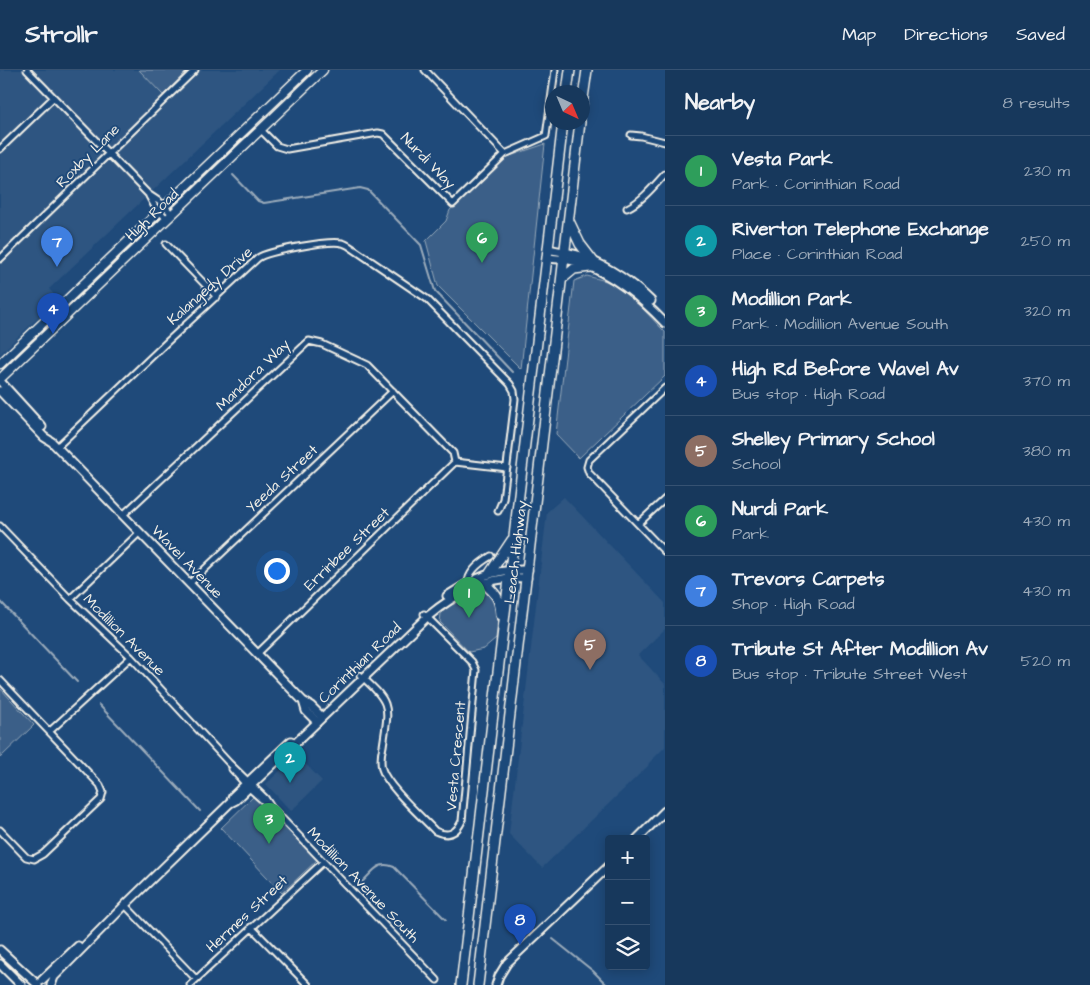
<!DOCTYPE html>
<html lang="en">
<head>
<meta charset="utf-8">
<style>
  body { margin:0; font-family:"Architects Daughter",sans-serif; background:#244365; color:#f1f3f6 }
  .controls { position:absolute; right:15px; bottom:15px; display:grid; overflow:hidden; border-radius:5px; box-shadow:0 2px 12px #0003 }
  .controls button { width:45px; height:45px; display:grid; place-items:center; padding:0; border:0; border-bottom:1px solid #365272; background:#17385c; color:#f1f3f6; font:25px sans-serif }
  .compass { position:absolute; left:545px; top:15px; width:45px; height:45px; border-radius:50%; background:#17385c; box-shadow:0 2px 12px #0003; rotate:136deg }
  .you { position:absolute; left:276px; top:500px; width:18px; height:18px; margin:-12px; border:4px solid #fff; border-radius:50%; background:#1a73e8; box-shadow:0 0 0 8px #1a73e833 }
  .badge { display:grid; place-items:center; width:32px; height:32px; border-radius:50%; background:#e797bd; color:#fff; font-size:16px; font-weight:700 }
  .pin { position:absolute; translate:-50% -41px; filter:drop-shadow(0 1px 2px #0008) }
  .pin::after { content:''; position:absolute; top:26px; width:18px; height:15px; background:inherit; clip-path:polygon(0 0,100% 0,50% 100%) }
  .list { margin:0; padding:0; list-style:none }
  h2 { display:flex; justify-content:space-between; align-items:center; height:65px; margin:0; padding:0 20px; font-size:21px }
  h2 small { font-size:16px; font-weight:400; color:#9eacbb }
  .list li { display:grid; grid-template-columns:32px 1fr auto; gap:15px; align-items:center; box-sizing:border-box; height:70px; padding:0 20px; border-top:1px solid #365272 }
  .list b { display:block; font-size:19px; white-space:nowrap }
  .list p { margin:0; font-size:16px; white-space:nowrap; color:#9eacbb }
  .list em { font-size:16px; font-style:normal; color:#9eacbb }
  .icon { flex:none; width:28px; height:28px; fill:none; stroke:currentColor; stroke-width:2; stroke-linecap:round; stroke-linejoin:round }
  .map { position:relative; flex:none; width:665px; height:915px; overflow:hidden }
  header { display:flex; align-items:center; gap:30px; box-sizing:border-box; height:70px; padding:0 25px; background:#17385c; border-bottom:1px solid #365272 }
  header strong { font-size:24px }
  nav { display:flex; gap:28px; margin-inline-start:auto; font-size:18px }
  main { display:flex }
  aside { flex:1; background:#17385c }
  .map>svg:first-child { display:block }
</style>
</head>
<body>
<header>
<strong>Strollr</strong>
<nav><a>Map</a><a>Directions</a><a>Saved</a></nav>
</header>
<main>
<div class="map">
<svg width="665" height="915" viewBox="0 0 665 915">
  <rect width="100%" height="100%" fill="#1f4a7a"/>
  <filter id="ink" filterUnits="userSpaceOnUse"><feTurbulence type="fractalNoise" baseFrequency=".02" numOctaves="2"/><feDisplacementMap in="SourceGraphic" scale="10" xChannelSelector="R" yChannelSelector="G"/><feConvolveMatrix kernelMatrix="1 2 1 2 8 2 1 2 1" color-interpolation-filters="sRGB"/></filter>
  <g filter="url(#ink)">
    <path fill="#2d5581" d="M0 0H280L49 219 58 229 0 284Z
      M564 427 665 533V559L638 585 665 614V677L649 693 648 696 542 798 509 764 547 442Z
      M297 685 322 711 291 741 266 714Z"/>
    <path fill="#3a5f88" stroke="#97a8b8" d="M139 0H188L163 25Z
      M545 74 521 299 438 216 426 171 446 151 450 140 507 87Z
      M587 206C593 208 600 209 606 211 629 221 648 245 665 262V306L579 388 556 364 574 211Z
      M486 520 499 535 496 569 484 579 469 582 440 552 441 544 447 537Z
      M0 618 34 655 0 688Z
      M254 726 317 790 282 823 221 758Z"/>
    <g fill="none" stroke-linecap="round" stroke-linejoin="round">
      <path stroke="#9cacbb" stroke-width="2" d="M233 105 258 131 264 133 360 118 368 120 421 175 435 221 512 302
        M0 531 77 612
        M99 635 200 741
        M362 812C373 802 378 790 394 797L446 850
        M553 869 593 901 607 915"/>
      <defs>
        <path id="street" d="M27 0 148 124 160 132 172 144
          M425 0 505 84
          M261 60 277 76 287 79 378 63 383 64 453 134 505 84 546 66 555 0
          M631 65 641 66 665 72
          M0 79 53 28
          M149 126 155 137 167 149
          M627 138C642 131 654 116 665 104
          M166 174 217 227
          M0 189 195 0
          M665 318 589 390 587 397 589 403 665 482
          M57 377 166 273 258 188C268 181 329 170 342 173 344 173 347 175 349 176L427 229 510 314 514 321 515 329 503 429 498 441
          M123 445 309 271 322 274 367 295 453 383 455 392 507 398
          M638 454 665 429
          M0 456 70 529 131 587 229 693 265 728 271 737 437 910
          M468 513C468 501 481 492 491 486
          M189 514 393 321
          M70 529 139 463
          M257 584 455 392
          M360 605C392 634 389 635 383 676 381 684 380 691 382 699 387 716 422 747 435 761 448 767 456 764 462 751L476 600 472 592 424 544
          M0 610 100 715 103 722 101 729 43 784 34 789 26 787 0 760
          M50 661 131 587
          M232 699 249 718 268 735
          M125 835 196 909
          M251 857 308 915
          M190 915 323 792"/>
        <path id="secondary" d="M548 179C561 182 575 183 586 188 609 197 634 214 651 231
          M547 188C557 189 569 189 578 192 613 204 640 227 665 253
          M0 311 42 357
          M0 321 44 367 52 372 303 631 311 636 322 647
          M447 526C477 507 492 499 528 500
          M303 631 306 641 317 652
          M230 733 233 726 291 671
          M637 769 665 741
          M0 880 38 915
          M0 894 21 915
          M42 910 78 876
          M51 915 54 907 125 835 230 733 236 730 427 547C456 523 488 505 527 508
          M496 915 499 906 507 893 609 796"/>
        <path id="primary" d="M0 294 307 0
          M0 309 323 0"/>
        <path id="highway" d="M567 22 570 0
          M582 35 587 0
          M569 151 580 174 593 191
          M562 209 574 199 590 197
          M490 503 512 470
          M484 513C496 524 500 528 501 545
          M461 915 563 52
          M478 915 580 52"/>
      </defs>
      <use href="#street" stroke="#f4f1e8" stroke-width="9"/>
      <use href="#secondary" stroke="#f4f1e8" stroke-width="11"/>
      <use href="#primary" stroke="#f4f1e8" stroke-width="11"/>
      <use href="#highway" stroke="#f4f1e8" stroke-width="12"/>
      <use href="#street" stroke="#1f4a7a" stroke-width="5"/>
      <use href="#secondary" stroke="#1f4a7a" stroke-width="7"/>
      <use href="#primary" stroke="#1f4a7a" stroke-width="8"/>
      <use href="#highway" stroke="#1f4a7a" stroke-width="9"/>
    </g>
  </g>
  <g text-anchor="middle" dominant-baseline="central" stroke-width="4" stroke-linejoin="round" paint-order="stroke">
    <g font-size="15" fill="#f4f1e8" stroke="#1f4a7a">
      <text transform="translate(88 86) rotate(-45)">Roxby Lane</text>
      <text transform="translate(428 91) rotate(46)">Nurdi Way</text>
      <text transform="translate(152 145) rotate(-44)">High Road</text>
      <text transform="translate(210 216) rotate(-42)">Kalangedy Drive</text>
      <text transform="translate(253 305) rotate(-44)">Mandora Way</text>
      <text transform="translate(282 409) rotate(-43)">Yeeda Street</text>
      <text transform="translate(347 479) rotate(-44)">Errinbee Street</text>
      <text transform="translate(516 482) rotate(-83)">Leach Highway</text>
      <text transform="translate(187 492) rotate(46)">Wavel Avenue</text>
      <text transform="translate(124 565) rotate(45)">Modillion Avenue</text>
      <text transform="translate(360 593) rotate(-44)">Corinthian Road</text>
      <text transform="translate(456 686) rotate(-85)">Vesta Crescent</text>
      <text transform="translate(363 815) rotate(46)">Modillion Avenue South</text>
      <text transform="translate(247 844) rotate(-43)">Hermes Street</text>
    </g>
  </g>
</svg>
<div class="controls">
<button>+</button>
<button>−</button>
<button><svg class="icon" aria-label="layers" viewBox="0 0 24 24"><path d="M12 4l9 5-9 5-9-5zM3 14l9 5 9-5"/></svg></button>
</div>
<svg class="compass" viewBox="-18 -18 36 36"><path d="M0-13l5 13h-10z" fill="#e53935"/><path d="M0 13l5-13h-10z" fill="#9eacbb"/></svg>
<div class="you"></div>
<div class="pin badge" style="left:469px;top:548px;background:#2e9e5b">1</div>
<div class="pin badge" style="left:290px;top:713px;background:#0f9aa8">2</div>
<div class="pin badge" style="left:269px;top:774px;background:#2e9e5b">3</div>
<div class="pin badge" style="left:53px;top:264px;background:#1a4fb4">4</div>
<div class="pin badge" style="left:590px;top:600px;background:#8d6e63">5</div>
<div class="pin badge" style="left:482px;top:193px;background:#2e9e5b">6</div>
<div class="pin badge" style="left:57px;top:197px;background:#3f7fe0">7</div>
<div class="pin badge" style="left:520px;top:875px;background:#1a4fb4">8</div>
</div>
<aside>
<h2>Nearby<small>8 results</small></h2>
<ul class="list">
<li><span class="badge" style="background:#2e9e5b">1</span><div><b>Vesta Park</b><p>Park · Corinthian Road</p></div><em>230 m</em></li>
<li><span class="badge" style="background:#0f9aa8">2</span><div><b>Riverton Telephone Exchange</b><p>Place · Corinthian Road</p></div><em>250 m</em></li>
<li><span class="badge" style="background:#2e9e5b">3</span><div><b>Modillion Park</b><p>Park · Modillion Avenue South</p></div><em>320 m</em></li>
<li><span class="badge" style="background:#1a4fb4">4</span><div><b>High Rd Before Wavel Av</b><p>Bus stop · High Road</p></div><em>370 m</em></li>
<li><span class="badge" style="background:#8d6e63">5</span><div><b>Shelley Primary School</b><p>School</p></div><em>380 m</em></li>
<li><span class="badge" style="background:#2e9e5b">6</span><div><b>Nurdi Park</b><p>Park</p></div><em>430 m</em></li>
<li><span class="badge" style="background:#3f7fe0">7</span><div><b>Trevors Carpets</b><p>Shop · High Road</p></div><em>430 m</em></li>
<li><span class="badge" style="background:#1a4fb4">8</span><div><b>Tribute St After Modillion Av</b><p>Bus stop · Tribute Street West</p></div><em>520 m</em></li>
</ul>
</aside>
</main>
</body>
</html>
